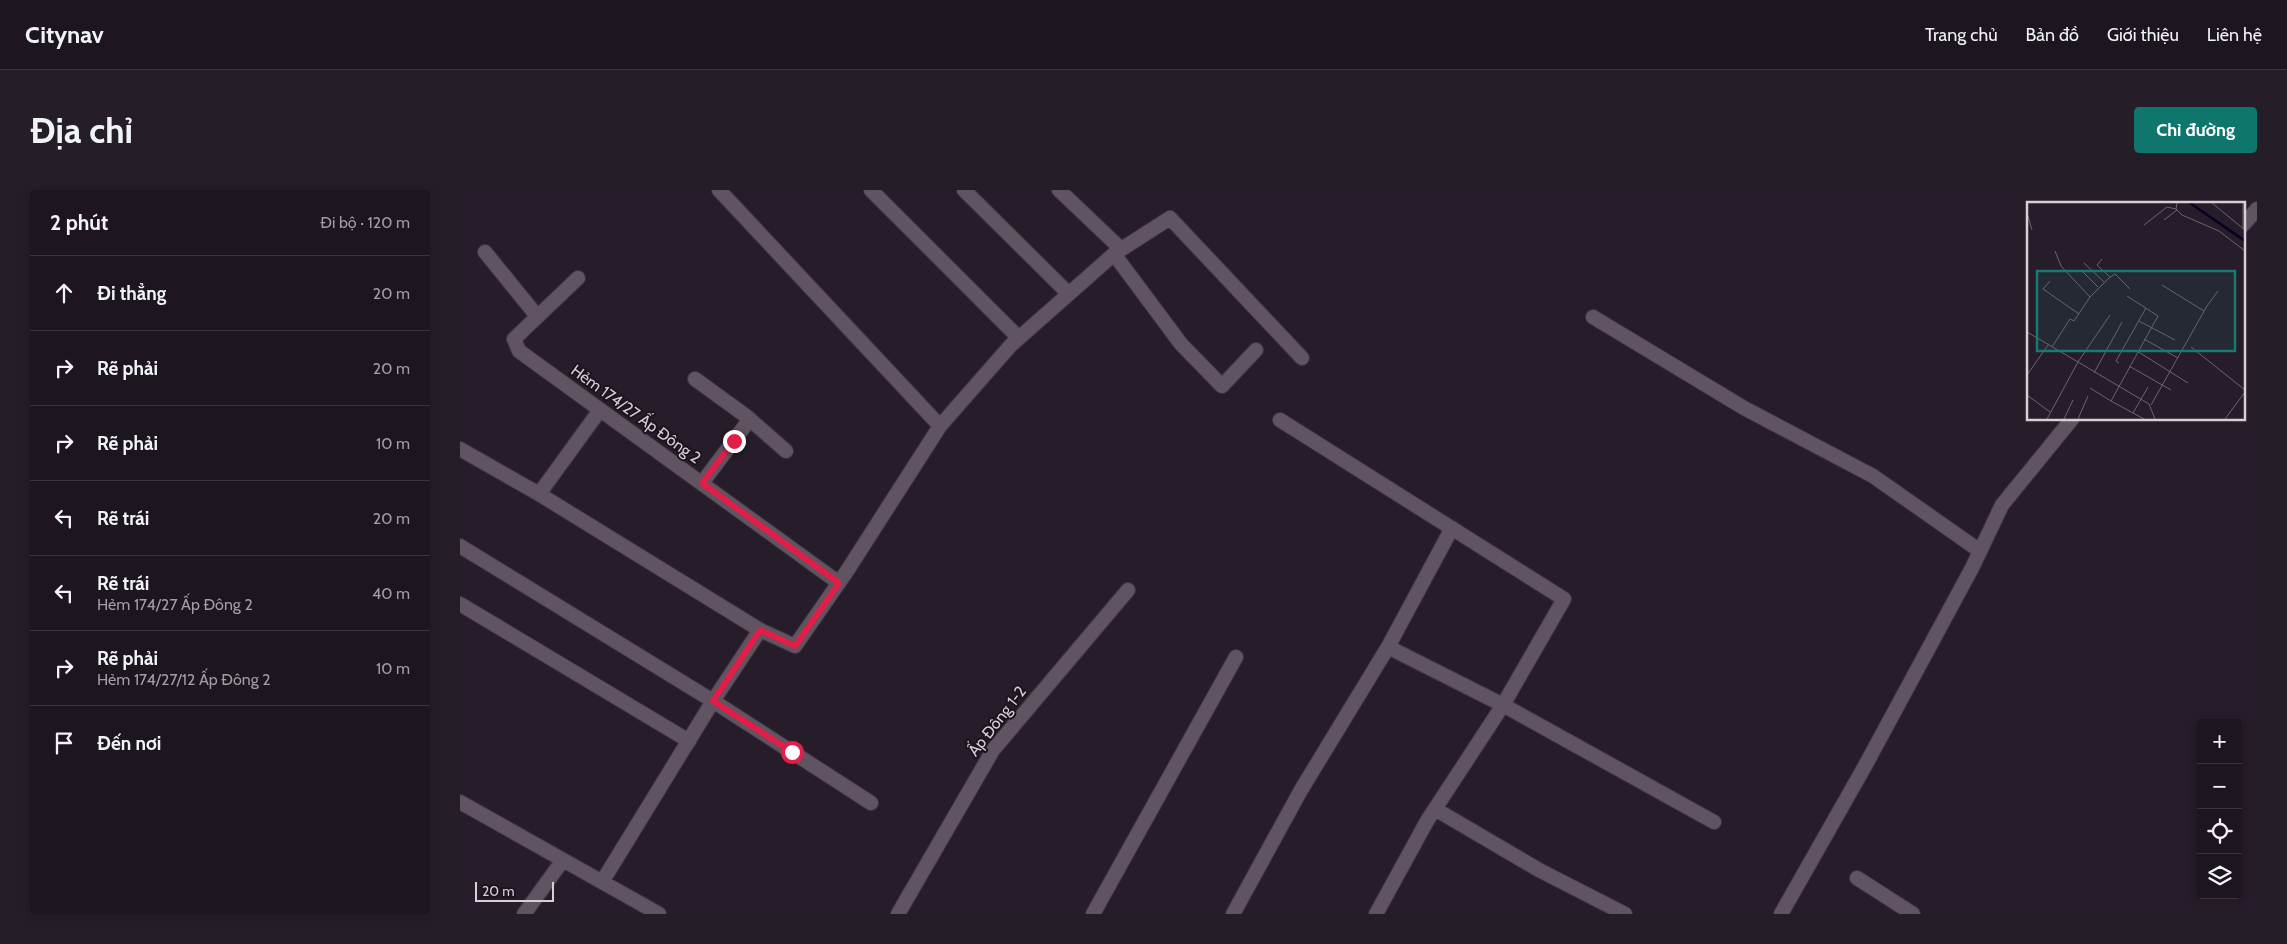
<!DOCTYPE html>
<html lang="vi">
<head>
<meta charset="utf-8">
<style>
  body { margin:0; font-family:Cabin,sans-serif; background:#251e28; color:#f1f3f6 }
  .controls { position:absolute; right:15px; bottom:15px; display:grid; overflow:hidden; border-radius:5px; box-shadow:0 2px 12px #0003 }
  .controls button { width:45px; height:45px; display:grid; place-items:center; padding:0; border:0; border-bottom:1px solid #3b343d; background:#1d151f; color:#f1f3f6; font:25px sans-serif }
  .scale { position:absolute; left:15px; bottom:12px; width:79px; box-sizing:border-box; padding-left:5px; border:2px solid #d7cfd8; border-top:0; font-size:14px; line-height:18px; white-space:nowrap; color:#d7cfd8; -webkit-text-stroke:4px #1d131f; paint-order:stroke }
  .stop { position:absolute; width:15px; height:15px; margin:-11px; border:4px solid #e11d48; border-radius:50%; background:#fff }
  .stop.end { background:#e11d48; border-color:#fff; box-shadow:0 1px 5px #0008 }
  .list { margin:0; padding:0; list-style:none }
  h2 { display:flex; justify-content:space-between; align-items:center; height:65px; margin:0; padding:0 20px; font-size:21px }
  h2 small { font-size:16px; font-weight:400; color:#a09fa4 }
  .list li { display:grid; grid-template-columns:32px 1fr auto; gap:15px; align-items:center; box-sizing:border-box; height:75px; padding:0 20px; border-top:1px solid #3b343d }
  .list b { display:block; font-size:19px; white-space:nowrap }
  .list p { margin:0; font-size:16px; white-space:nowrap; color:#a09fa4 }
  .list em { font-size:16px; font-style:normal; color:#a09fa4 }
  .icon { flex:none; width:28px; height:28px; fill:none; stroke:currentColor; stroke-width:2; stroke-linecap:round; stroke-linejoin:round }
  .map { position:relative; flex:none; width:1797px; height:724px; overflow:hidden; border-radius:5px }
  header { display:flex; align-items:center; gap:30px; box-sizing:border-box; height:70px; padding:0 25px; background:#1d151f; border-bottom:1px solid #3b343d }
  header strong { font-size:24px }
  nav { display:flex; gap:28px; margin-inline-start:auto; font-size:18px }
  .intro { display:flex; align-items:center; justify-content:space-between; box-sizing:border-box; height:120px; padding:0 30px }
  h1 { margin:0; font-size:35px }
  .button { padding:12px 22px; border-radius:5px; background:#0f766e; color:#fff; font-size:18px; font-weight:700 }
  main { display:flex; gap:30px; padding:0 30px }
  aside { flex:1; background:#1d151f; border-radius:5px; box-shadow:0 2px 12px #0003 }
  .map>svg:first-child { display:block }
</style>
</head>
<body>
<header>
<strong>Citynav</strong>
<nav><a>Trang chủ</a><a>Bản đồ</a><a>Giới thiệu</a><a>Liên hệ</a></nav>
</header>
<div class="intro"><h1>Địa chỉ</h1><a class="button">Chỉ đường</a></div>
<main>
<aside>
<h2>2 phút<small>Đi bộ · 120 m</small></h2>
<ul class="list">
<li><svg class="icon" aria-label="ahead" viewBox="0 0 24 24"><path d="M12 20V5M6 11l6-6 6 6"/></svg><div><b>Đi thẳng</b></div><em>20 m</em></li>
<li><svg class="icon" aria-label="right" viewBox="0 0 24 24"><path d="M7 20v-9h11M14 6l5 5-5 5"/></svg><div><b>Rẽ phải</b></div><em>20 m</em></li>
<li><svg class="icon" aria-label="right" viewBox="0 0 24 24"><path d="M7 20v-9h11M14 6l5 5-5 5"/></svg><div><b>Rẽ phải</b></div><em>10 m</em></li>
<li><svg class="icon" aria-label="left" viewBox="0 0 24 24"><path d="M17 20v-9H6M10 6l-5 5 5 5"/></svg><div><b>Rẽ trái</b></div><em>20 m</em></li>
<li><svg class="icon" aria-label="left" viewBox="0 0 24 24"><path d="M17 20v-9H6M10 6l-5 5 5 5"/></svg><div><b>Rẽ trái</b><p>Hẻm 174/27 Ấp Đông 2</p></div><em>40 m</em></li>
<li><svg class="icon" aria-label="right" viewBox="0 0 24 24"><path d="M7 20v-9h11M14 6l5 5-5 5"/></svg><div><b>Rẽ phải</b><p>Hẻm 174/27/12 Ấp Đông 2</p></div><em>10 m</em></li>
<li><svg class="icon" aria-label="arrive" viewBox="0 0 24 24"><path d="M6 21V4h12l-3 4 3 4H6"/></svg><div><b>Đến nơi</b></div></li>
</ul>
</aside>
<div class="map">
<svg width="1797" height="724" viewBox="0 0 1797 724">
  <rect width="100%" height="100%" fill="#271c29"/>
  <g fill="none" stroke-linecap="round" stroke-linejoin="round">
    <defs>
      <path id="service" d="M1783 35 1797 19
        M25 62 77 126
        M654 64 721 154 762 196 796 160
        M235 189 286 226 326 261
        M0 259 79 304 300 440
        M242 293 290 229
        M79 304 140 220
        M0 356 253 511 411 613
        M0 414 229 551"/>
      <path id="minor" d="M259 0 480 236
        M411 0 559 148
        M504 0 609 104
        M599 0 661 59
        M118 88 54 149 59 161 379 393
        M1133 127 1284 218 1413 286 1520 361
        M820 230 1104 409 1043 515 967 631 916 724
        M928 457 1043 515 1254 632
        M0 612 199 724
        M975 619 1079 680 1165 724
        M1397 688 1453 724
        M142 692 253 511 300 440 335 456 387 381 480 236 551 155 654 64 710 28 842 168
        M64 724 103 670
        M438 724 533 560 668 400
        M633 724 776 467
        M773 724 841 600 928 457 992 338
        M1321 724 1405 576 1512 378 1542 315 1612 229"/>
    </defs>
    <use href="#service" stroke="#403641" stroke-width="16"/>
    <use href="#minor" stroke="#403641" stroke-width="16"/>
    <use href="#service" stroke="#615462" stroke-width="14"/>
    <use href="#minor" stroke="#615462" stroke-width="14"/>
  </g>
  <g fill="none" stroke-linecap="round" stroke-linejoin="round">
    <path stroke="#e11d48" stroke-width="6" d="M274 251 242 293 379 393 335 456 300 440 253 511 332 562"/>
  </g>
  <g text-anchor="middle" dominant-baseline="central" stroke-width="4" stroke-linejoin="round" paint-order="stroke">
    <g font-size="16" fill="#d7cfd8" stroke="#1d131f">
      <text transform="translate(176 224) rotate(36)">Hẻm 174/27 Ấp Đông 2</text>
      <text transform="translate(537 531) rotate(-52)">Ấp Đông 1-2</text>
    </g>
  </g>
  <g transform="translate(1567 12)">
    <rect width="218" height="218" fill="#271c29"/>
    <path fill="none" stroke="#070223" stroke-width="2.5" d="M163 1 218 39"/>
    <path fill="none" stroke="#6d646f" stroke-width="1" d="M150 1 149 7 155 13 192 29 218 49M185 1 218 28M0 11 5 28M137 18 150 8M117 23 140 5 149 7M216 27V1M28 49 34 64 63 95M75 57 70 63 83 75M57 61 77 80M54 68 71 85M23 79 16 87 52 112M135 83 177 109M83 113 51 160 122 202 128 217M112 119 148 138M0 130 51 160 20 217M117 137 151 156M25 145 43 117 47 119 63 95 82 76 88 72 103 87M164 145 218 188M110 149 161 181M92 161 89 159 119 106M102 164 144 188M67 171 95 120M0 173 21 143M63 186 84 199 131 114 100 94M0 193 23 210M84 199 117 217M124 203 180 104 191 89M106 211 121 185M37 217 46 198M51 217 61 194M198 217 218 190"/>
    <path fill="#197a73" fill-opacity="0.15" stroke="#197a73" stroke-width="2.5" d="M10 69H208V149H10Z"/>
    <rect width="218" height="218" fill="none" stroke="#d7cfd8" stroke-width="2.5"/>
  </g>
</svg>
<div class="controls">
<button>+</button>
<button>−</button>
<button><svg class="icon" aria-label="locate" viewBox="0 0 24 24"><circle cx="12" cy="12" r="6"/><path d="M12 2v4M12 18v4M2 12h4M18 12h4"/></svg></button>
<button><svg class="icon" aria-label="layers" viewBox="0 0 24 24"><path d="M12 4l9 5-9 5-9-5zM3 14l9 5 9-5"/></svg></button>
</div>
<div class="scale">20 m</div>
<div class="stop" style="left:332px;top:562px"></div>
<div class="stop end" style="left:274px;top:251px"></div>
</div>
</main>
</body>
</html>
